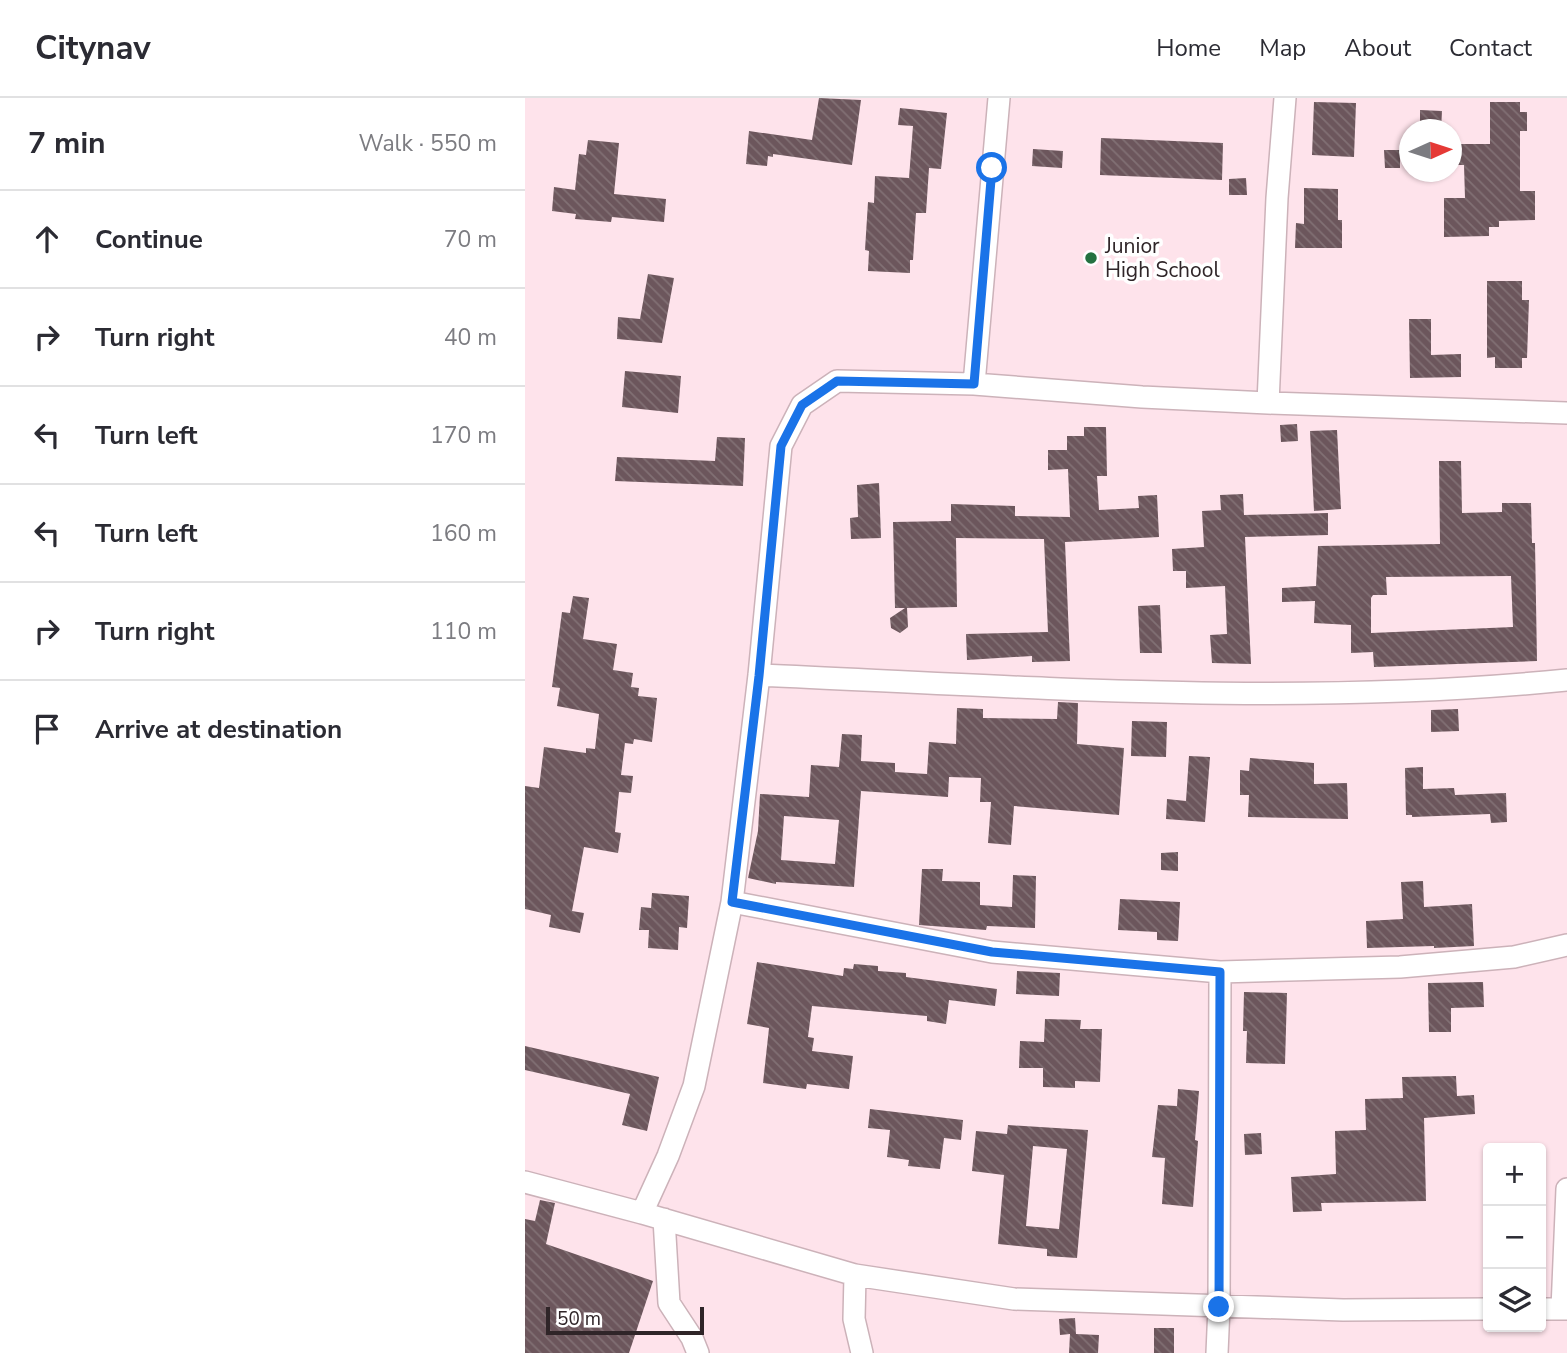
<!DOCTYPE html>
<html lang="en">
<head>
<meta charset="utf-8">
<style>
  body { margin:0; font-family:"Nunito Sans",sans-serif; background:#f7f7f7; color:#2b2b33 }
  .controls { position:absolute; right:21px; bottom:21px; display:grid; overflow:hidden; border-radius:7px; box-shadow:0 2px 5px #0004 }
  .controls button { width:63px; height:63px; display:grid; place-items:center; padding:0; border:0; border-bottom:2px solid #e1e1e2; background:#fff; color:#2b2b33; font:35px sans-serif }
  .compass { position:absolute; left:874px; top:21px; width:63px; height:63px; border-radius:50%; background:#fff; box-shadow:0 2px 5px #0004; rotate:87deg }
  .scale { position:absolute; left:21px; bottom:18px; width:158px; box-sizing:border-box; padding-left:7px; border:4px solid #2f2528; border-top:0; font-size:19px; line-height:24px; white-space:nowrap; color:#2f2528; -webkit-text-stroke:5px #fff; paint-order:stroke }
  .stop { position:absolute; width:21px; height:21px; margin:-16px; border:5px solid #1a73e8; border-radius:50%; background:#fff }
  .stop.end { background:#1a73e8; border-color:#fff; box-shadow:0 2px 7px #0008 }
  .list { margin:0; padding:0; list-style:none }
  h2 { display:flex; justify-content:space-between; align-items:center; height:91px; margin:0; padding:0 28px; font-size:30px }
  h2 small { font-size:23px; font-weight:400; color:#7c7c81 }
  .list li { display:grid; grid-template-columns:46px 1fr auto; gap:21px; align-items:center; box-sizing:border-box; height:98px; padding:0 28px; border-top:2px solid #e1e1e2 }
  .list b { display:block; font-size:26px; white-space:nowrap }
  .list em { font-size:23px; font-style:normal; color:#7c7c81 }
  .icon { flex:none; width:38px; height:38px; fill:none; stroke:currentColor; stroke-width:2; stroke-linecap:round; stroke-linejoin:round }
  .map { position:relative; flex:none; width:1042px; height:1255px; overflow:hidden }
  header { display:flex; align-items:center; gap:42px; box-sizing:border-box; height:98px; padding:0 35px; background:#fff; border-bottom:2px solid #e1e1e2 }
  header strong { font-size:33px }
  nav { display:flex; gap:38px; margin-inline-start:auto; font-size:24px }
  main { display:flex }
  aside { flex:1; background:#fff }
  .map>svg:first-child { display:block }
</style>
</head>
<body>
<header>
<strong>Citynav</strong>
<nav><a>Home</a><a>Map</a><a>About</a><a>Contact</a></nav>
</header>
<main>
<aside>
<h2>7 min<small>Walk · 550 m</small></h2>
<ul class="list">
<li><svg class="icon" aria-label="ahead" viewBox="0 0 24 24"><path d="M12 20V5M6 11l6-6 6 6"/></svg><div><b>Continue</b></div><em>70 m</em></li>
<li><svg class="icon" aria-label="right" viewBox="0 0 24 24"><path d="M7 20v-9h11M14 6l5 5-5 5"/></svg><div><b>Turn right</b></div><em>40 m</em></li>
<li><svg class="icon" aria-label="left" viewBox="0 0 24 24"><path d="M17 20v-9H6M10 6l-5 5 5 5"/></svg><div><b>Turn left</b></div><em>170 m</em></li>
<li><svg class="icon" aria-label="left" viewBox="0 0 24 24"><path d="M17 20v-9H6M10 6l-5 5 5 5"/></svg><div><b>Turn left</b></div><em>160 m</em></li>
<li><svg class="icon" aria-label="right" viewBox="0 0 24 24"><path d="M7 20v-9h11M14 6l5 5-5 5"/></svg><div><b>Turn right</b></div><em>110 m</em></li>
<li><svg class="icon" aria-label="arrive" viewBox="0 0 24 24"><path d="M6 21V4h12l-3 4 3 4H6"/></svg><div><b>Arrive at destination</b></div></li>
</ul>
</aside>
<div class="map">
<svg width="1042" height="1255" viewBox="0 0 1042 1255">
  <defs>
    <pattern id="building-back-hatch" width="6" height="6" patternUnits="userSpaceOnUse" patternTransform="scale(1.75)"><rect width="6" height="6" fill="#6c565c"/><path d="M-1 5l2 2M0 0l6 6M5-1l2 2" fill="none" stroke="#817074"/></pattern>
  </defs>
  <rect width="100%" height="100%" fill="#fee3eb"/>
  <path fill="url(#building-back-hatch)" fill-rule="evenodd" d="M294 0 336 2 327 67 248 56V59L243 58 242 68 221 66 224 33 287 42Z
    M789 4 831 5 829 59 787 57Z
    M965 4H995V14H1002V33H995V93H1010V122L974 123V129H964V138L919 139V100H940L939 67H927V46H965Z
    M375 10 422 15 416 71 404 70 401 115H391L388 162H385V175L343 173 344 153 340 152 343 104 349 105 350 78 384 80 388 28 373 27Z
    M895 12 917 13 916 32H895Z
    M576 40 698 45 697 82 575 77Z
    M63 42 94 45 89 96 141 101 139 124 87 119 86 124 50 121 51 116 27 113 29 89 50 92 54 56 61 57Z
    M508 51 538 53 537 70 507 68Z
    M859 52H875V70H860Z
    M721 80 722 97H704V81Z
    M779 90 813 91V122H817V150H770L771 125 779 126Z
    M123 176 149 180 137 245 92 241 93 219 115 221Z
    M962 183H997V202H1004L1002 260H997V270H970V259L962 260Z
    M884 221H906V257L936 256V279L885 280Z
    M100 273 156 278 153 315 97 309Z
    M772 326 773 343 756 344 755 327Z
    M559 329H581L582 378H572L574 412 614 410 613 398 632 397 634 439 540 444 545 563 507 564V558L442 562 441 536 523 534 519 441 431 440 432 509 382 510 383 529 375 535 366 530 365 520 380 510H370L368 424 426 423V406L490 408V418L545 419 543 371 523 372V352H542V338H559Z
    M812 332 816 411 789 413 785 333Z
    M192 339 220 340 218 388 90 383 92 359 190 363Z
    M914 363H936L937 415 977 414V405H1006L1007 445H1010L1012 563 849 569 848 554 826 555V527L789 525 790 503 757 504V490L791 488 793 448 915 446ZM986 478 988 529 846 535V500L848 497H862L861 479Z
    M354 385 356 440 326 441 325 420 333 419 332 387Z
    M718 396 719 417 803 415V437L720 439 726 566 687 565 685 537 702 536 700 488 661 490V473H648L647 451 679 449 677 413 696 412 695 397Z
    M48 498 64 500 58 541 92 546 88 572 108 575 106 589 114 590 113 598 132 600 127 644 109 641 108 646 100 645 96 677 108 678 106 695 94 694 90 734 96 735 93 755 59 749 47 813 59 815 55 835 24 829 26 817 0 811V688L14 690 19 649 61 655V650L70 651 74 616 32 608 35 590 27 589 37 514 45 515Z
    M635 507 637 555H615L613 508Z
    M533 604 553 605 552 646 599 650 594 717 489 708 486 747 463 745 466 704H455L456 680 424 679 423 699 336 693 329 789 251 784V786L223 780 233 733 235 696 284 699 286 667 314 669 317 636 337 637 336 663 370 665V674L402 676 404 644 431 646 432 610 458 611V620L532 621ZM259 718 314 722 310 766 256 762Z
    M933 611 934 633 906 634V612Z
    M607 623 642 624 641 659 606 658Z
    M664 658 685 659 680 724 641 721 642 701 661 703Z
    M725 660 789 665V686L822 685 823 721 723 719 724 697H715V672L724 673Z
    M898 669V691L929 690 930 697 981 695 982 724 966 725 965 716 887 719V717H881L880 670Z
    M653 754V773L636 772V755Z
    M397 771H418L417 783 455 784V807L487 809 488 777 511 778 510 830 462 828 461 832 394 827Z
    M898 783 899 809 947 806 949 848 909 850V848L842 850 841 823 878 821 876 784Z
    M127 795 164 798 162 830 154 829 153 852 123 850 124 832H114L116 809 126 810Z
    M595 801 655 804 653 843 632 842V834L593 832Z
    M232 864 318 878 319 870 328 871 329 866 353 868V873L381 875V879L472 891 470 908 424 902 421 926 402 923V918L287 908 283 939 289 940 287 953 328 958 324 991 282 986 281 991 238 985 244 930 222 926Z
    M492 873 535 875 534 898 491 896Z
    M958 884 959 909 926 910V934H904L903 885Z
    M719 894 762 895 760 966 721 965 722 933H718Z
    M520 921 556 922 555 931H577L575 984 550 983V990L518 989V970H494L495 943 519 944Z
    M0 948 134 979 122 1033 97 1027 105 996 0 972Z
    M931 978 932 998 949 997 950 1016 899 1020 901 1103 796 1105 797 1113 768 1114 766 1079 811 1076 810 1033 841 1032 840 1001 878 1000 877 979Z
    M653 991 674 993 670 1042 673 1043 668 1109 637 1106 640 1060 627 1059 633 1007 652 1008Z
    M345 1011 438 1022 436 1042 419 1040 415 1071 383 1068 384 1062 362 1059 365 1032 343 1030Z
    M483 1027 563 1032 552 1160 522 1158V1151L473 1146 479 1077 447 1073 451 1033 482 1036ZM508 1048 542 1051 534 1131 501 1128Z
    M736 1035 737 1056 720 1057 719 1036Z
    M15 1102 30 1105 21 1146 128 1183 104 1255H0V1121L10 1123Z
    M550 1220 551 1236 574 1237 573 1255H544L545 1236 535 1237 534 1221Z
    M629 1230H649V1255H629Z"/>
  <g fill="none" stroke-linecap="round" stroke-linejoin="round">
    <defs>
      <path id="minor" d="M449 286 474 0
        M743 305 752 100 760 0
        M234 577C503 589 773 609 1042 582
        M207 804 467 854 695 874 875 869 989 859 1042 847
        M0 1084 117 1115 143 1058 169 988 207 804 234 577 256 348 277 307 312 283 449 286 617 299 743 305 1042 315
        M117 1115 330 1177 489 1201 818 1212 963 1211
        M139 1121 144 1205 167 1240 173 1255
        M330 1177 329 1221 337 1255
        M1016 1211H1042
        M1037 1211 1042 1091
        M692 1255 694 1209 695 874"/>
    </defs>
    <use href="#minor" stroke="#ccb2b9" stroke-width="24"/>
    <use href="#minor" stroke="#fff" stroke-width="21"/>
  </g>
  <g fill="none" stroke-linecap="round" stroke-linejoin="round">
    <path stroke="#1a73e8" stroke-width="9" d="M467 70 449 286 312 283 277 307 256 348 234 578 207 804 467 854 695 874 694 1209"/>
  </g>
  <circle fill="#247140" stroke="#fff" stroke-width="2.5" cx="566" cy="160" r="7"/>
  <g text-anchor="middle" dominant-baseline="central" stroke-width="7" stroke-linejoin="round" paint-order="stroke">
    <g font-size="21" fill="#2f2528" stroke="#fff" text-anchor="start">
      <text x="580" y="148">Junior<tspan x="580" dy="24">High School</tspan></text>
    </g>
  </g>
</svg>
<div class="controls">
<button>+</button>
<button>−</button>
<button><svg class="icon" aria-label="layers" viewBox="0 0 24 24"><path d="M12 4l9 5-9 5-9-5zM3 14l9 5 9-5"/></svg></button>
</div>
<svg class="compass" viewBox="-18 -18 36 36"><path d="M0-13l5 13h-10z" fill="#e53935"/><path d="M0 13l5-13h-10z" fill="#7c7c81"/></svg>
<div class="scale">50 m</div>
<div class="stop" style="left:467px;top:70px"></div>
<div class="stop end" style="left:694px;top:1209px"></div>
</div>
</main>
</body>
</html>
